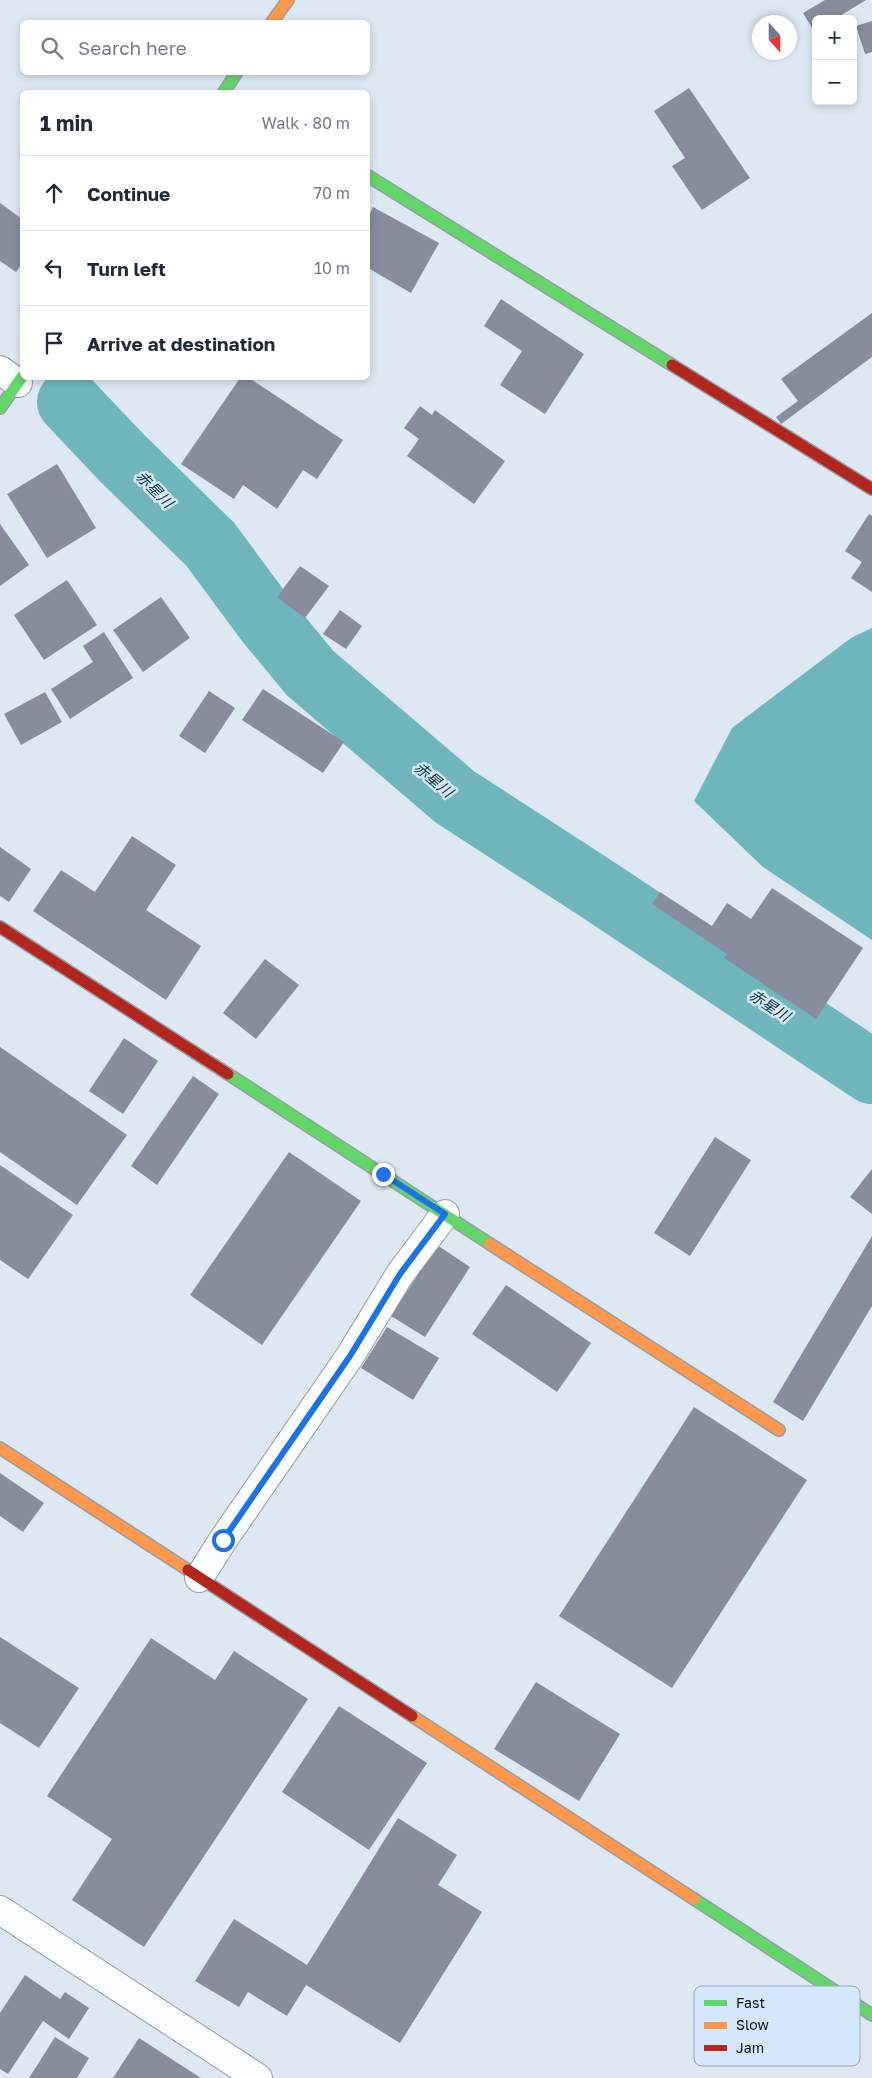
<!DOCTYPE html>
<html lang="en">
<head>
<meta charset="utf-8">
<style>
  body { margin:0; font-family:"Golos Text","Noto Sans JP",sans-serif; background:#f6f6f7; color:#1f2937 }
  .controls { position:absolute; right:15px; top:15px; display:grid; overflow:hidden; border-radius:8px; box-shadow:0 2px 8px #0003 }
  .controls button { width:45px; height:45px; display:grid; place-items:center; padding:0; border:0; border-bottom:1px solid #e0e1e3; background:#fff; color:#1f2937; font:25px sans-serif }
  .compass { position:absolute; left:752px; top:15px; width:45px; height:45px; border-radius:50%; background:#fff; box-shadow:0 2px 8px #0003; rotate:159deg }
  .stop { position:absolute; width:15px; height:15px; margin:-11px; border:4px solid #1a73e8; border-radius:50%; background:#fff }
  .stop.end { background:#1a73e8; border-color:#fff; box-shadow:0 1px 5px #0008 }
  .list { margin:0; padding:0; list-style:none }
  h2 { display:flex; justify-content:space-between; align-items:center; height:65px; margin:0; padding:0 20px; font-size:21px }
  h2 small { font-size:16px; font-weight:400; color:#747a83 }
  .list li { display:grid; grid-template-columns:32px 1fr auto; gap:15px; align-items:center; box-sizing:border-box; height:75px; padding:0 20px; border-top:1px solid #e0e1e3 }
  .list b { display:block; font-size:19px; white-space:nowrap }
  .list em { font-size:16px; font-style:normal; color:#747a83 }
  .icon { flex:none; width:28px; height:28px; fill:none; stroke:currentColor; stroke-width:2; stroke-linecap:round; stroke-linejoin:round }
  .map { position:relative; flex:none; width:872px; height:2078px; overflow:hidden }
  .search { position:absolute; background:#fff; box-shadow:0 2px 8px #0003; left:20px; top:20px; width:350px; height:55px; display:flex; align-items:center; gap:12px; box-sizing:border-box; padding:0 18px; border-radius:8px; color:#747a83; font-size:19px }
  .panel { position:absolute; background:#fff; box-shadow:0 2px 8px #0003; left:20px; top:90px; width:350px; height:290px; border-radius:8px }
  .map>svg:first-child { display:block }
</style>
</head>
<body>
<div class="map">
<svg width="872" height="2078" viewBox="0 0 872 2078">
  <rect width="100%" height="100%" fill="#dde8f3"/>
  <path fill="#6fb6bc" d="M872 628V940L763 867 694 801 732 728 851 638Z"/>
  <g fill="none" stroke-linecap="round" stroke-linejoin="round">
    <path stroke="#6fb6bc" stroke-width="64" d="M69 402 123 459 210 544 267 621 310 673 455 797 597 889 872 1072"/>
  </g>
  <path fill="#878d9c" d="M825 0H866L835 19H816V30L814 31 803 13Z
    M872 21V52L865 54 856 26Z
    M689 88 750 178 702 210 672 166 685 158 654 111Z
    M0 203 22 219V263L16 272 0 261Z
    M373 207 439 243 411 293 368 268V217Z
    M501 299 584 354 545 414 500 385 522 351 484 326Z
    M872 313V357L781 424 776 417 798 401 781 379Z
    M240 378H249L343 440 317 479 303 470 277 509 243 485 234 499 181 464Z
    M420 406 432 415 435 410 505 461 474 504 407 456 419 439 404 428Z
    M57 464 96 528 47 558 7 494Z
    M869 514 872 516V592L851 578 862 562 845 551Z
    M0 524 29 565 0 586Z
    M300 566 329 586 305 618 277 597Z
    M67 580 97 625 44 660 14 615Z
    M161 597 190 638 143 672 113 630Z
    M340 610 362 626 346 649 323 634Z
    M104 632 133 678 70 719 51 689 93 662 83 646Z
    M263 689 344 742 323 773 242 720Z
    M209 691 235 708 205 753 179 736Z
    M45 692 62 722 21 745 4 714Z
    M132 836 176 865 146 910 201 946 166 1000 33 911 61 870 95 892Z
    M0 847 31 869 9 902 0 896Z
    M772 888 863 948 816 1019 724 958 727 954 652 904 660 892 712 926 727 903 751 919Z
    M265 959 299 985 256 1039 223 1013Z
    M124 1038 158 1061 123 1114 89 1091Z
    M0 1047 127 1135 77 1205 0 1152Z
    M193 1076 219 1094 157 1185 131 1166Z
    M715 1137 751 1160 690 1256 654 1233Z
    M289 1152 361 1201 262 1345 190 1295Z
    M0 1165 73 1215 28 1279 0 1260Z
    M872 1169V1214L850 1197Z
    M872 1236V1306L803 1421 773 1402Z
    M437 1245 470 1267 425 1337 391 1316Z
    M506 1285 591 1343 557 1392 472 1334Z
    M387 1327 439 1358 413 1400 361 1368Z
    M694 1407 807 1480 672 1688 559 1616Z
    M0 1473 44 1503 23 1532 0 1516Z
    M0 1637 79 1688 39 1748 0 1723Z
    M151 1638 215 1680 234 1651 308 1699 144 1947 72 1900 112 1839 47 1796Z
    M536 1682 620 1734 579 1801 494 1749Z
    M339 1706 427 1763 369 1850 282 1792Z
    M398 1818 457 1855 438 1885 482 1912 400 2043 306 1985 287 2016 248 1992 239 2007 195 1981 234 1919 307 1965Z
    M25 1975 60 1999 65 1992 89 2008 69 2039 43 2021 8 2074 0 2069V2013Z
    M55 2037 89 2058 77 2078H29Z
    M139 2038 201 2078H113Z"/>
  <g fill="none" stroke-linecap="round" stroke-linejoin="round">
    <defs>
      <path id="street" d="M0 370 18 383
        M199 1578 223 1540 350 1356 400 1274 445 1214
        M0 1910 258 2078"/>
      <path id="fast" d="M224 92 237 72
        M368 176 672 365
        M0 408 22 377
        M228 1074 490 1244
        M694 1899 872 2015"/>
      <path id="slow" d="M272 22 288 0
        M490 1244 779 1430
        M0 1448 188 1570
        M412 1716 694 1899"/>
      <path id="jam" d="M672 365 872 489
        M0 927 228 1074
        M188 1570 412 1716"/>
    </defs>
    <use href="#street" stroke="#949da5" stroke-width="30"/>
    <use href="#fast" stroke="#949da5" stroke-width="14"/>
    <use href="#slow" stroke="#949da5" stroke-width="14"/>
    <use href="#jam" stroke="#949da5" stroke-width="14"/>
    <use href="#street" stroke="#fafcfd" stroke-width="28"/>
    <use href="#fast" stroke="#63d668" stroke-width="11"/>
    <use href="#slow" stroke="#ff974d" stroke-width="11"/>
    <use href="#jam" stroke="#b3261e" stroke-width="11"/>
  </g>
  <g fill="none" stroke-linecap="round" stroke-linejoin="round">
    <path stroke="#1a73e8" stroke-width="6" d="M223 1540 350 1356 400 1274 445 1214 383 1174"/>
  </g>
  <g text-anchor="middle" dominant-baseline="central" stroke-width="5" stroke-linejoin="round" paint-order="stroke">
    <g font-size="15" font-style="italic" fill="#053436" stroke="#d4e7fc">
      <text transform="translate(155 489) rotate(45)">赤星川</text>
      <text transform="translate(434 779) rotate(40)">赤星川</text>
      <text transform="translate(770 1005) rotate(33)">赤星川</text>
    </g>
  </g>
  <rect x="694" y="1986" width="166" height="80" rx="8" fill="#d4e7fc" stroke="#98a7b8" stroke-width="1"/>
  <rect x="704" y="2000" width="23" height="6" fill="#63d668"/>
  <rect x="704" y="2022" width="23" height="7" fill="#ff974d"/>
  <rect x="704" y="2045" width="23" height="6" fill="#b3261e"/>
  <g font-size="14" fill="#0b1219">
    <text x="736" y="2008">Fast</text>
    <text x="736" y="2030">Slow</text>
    <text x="736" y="2053">Jam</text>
  </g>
</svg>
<div class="controls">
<button>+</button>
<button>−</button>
</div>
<svg class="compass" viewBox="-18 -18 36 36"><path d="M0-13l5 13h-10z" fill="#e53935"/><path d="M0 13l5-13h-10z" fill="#747a83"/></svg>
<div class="stop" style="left:223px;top:1540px"></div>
<div class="stop end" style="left:383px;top:1174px"></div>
<div class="search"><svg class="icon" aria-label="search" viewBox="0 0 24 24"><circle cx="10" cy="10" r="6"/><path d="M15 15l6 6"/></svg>Search here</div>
<section class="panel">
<h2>1 min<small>Walk · 80 m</small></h2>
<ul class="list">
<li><svg class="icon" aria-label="ahead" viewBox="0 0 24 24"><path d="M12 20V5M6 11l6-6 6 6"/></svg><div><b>Continue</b></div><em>70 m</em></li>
<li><svg class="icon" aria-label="left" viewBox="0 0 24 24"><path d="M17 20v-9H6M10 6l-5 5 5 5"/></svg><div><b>Turn left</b></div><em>10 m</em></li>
<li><svg class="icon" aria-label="arrive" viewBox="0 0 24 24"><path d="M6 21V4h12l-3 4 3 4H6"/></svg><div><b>Arrive at destination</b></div></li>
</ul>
</section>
</div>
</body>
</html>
